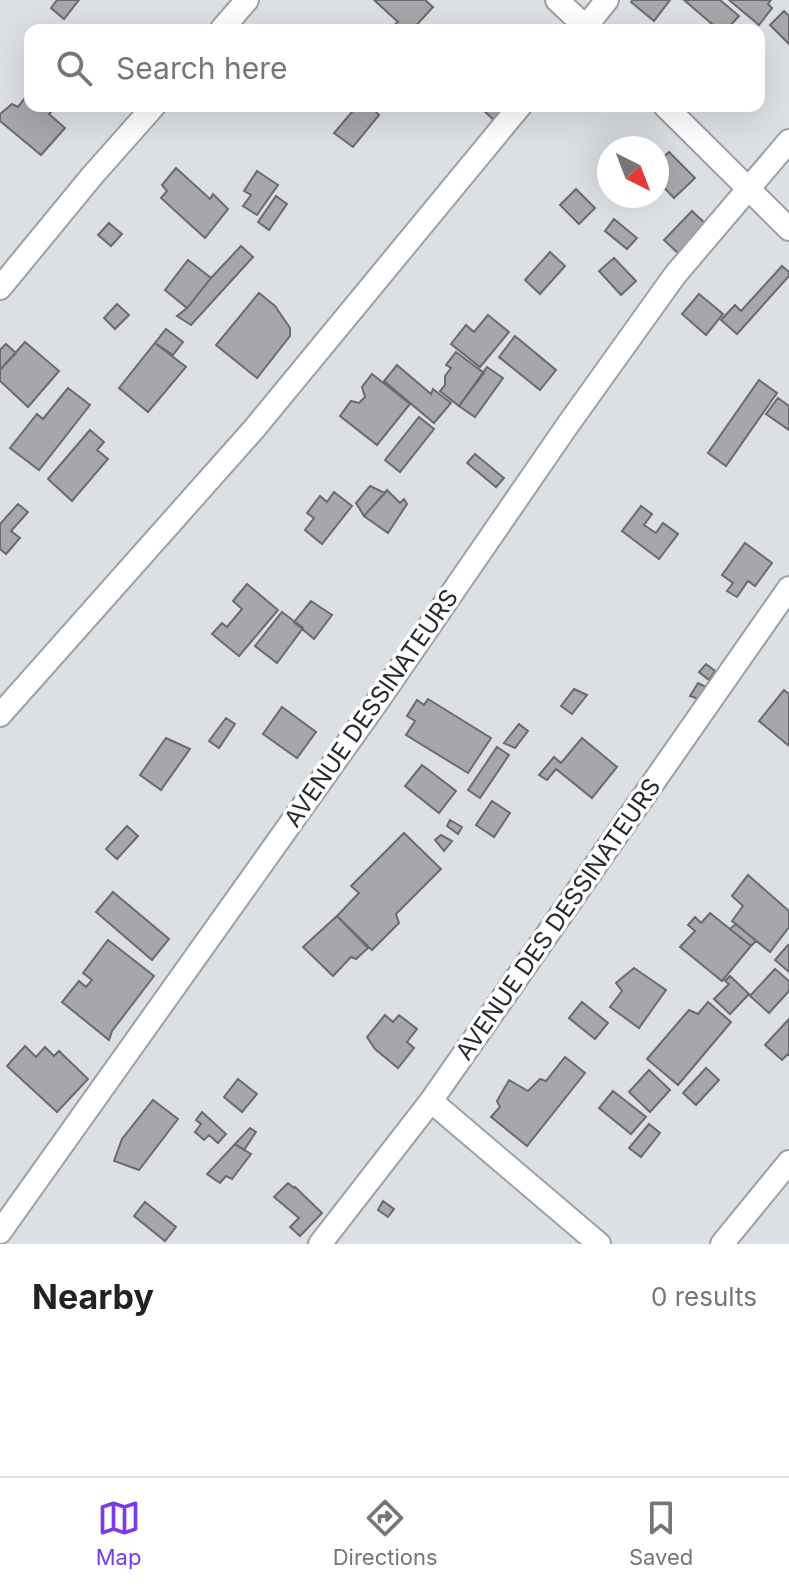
<!DOCTYPE html>
<html lang="en">
<head>
<meta charset="utf-8">
<style>
  body { margin:0; font-family:Inter,sans-serif; background:#f6f6f6; color:#222 }
  .compass { position:absolute; left:597px; top:136px; width:72px; height:72px; border-radius:50%; background:#fff; box-shadow:0 8px 32px #0002; rotate:138deg }
  .list { margin:0; padding:0; list-style:none }
  h2 { display:flex; justify-content:space-between; align-items:center; height:104px; margin:0; padding:0 32px; font-size:34px }
  h2 small { font-size:26px; font-weight:400; color:#767676 }
  .icon { flex:none; width:44px; height:44px; fill:none; stroke:currentColor; stroke-width:2; stroke-linecap:round; stroke-linejoin:round }
  .map { position:relative; flex:none; width:789px; height:1244px; overflow:hidden }
  .search { position:absolute; background:#fff; box-shadow:0 8px 32px #0002; left:24px; right:24px; top:24px; height:88px; display:flex; align-items:center; gap:20px; box-sizing:border-box; padding:0 28px; border-radius:16px; color:#767676; font-size:30px }
  .sheet { height:232px; background:#fff }
  nav { display:flex; justify-content:space-around; align-items:center; box-sizing:border-box; height:112px; border-top:2px solid #e0e0e0; background:#fff; font-size:22px; color:#767676 }
  nav a { display:grid; justify-items:center; gap:4px }
  nav .on { color:#7c3aed }
  .map>svg:first-child { display:block }
</style>
</head>
<body>
<div class="map">
<svg width="789" height="1244" viewBox="0 0 789 1244">
  <rect width="100%" height="100%" fill="#dce0e5"/>
  <path fill="#a8a6ab" stroke="#6b6a6e" stroke-width="2" d="M57 0H79L64 19 51 8Z
    M374 0H425L433 7 412 30H397L393 26 398 22Z
    M633 0H670L654 21 631 2Z
    M684 0H720L739 16 726 30H719Z
    M729 0H771L768 4 772 8 759 25Z
    M784 11 789 16V44L770 25Z
    M30 91V106H57L49 114 65 128 41 155 0 121V114L12 104 18 107Z
    M357 106H371L379 115 353 147 334 133Z
    M479 106H503L510 113 499 125Z
    M669 152 695 178 674 198 657 180V163Z
    M176 168 210 199 213 194 228 209 205 238 161 198 167 191 162 185Z
    M257 171 278 185 257 215 243 206 251 195 244 191Z
    M576 189 595 208 579 224 560 205Z
    M276 196 287 204 269 230 258 222Z
    M692 211 707 225 679 254 664 240Z
    M614 219 637 238 627 249 605 231Z
    M109 223 122 234 111 246 98 235Z
    M241 246 253 257 191 325 177 316 187 308 211 278Z
    M550 252 565 266 540 294 525 280Z
    M614 258 636 281 621 295 599 271Z
    M188 260 211 278 187 308 165 290Z
    M782 266 789 272V276L737 334 721 320 735 305 741 311Z
    M259 293 275 306 290 328V336L257 378 216 345Z
    M699 294 723 314 706 335 682 314Z
    M117 304 129 315 115 329 104 318Z
    M488 315 509 332 480 367 451 344 466 325 474 332Z
    M166 329 183 342 173 355 155 343Z
    M515 336 556 370 540 390 499 357Z
    M25 342 59 371 28 407 0 381V370Z
    M155 343 186 367 148 412 119 388Z
    M6 344 16 353 0 370V350Z
    M456 352 484 373 459 406 440 391 445 385V376L451 368 446 365Z
    M397 365 431 394 433 389 451 403 434 423 384 381Z
    M487 367 503 378 475 417 459 406Z
    M372 374 410 404 377 445 340 416 351 401 359 403 365 397 362 387Z
    M759 380 777 393 726 466 708 453Z
    M68 388 90 405 39 470 10 448 37 414 43 419Z
    M778 398 789 406V430L766 414Z
    M419 417 434 429 400 472 385 460Z
    M90 430 104 442 97 450 108 459 72 501 48 479Z
    M475 454 504 478 496 487 467 463Z
    M370 486 385 493 364 516 356 503Z
    M387 490 400 503 404 499 407 504 388 533 364 516Z
    M334 492 352 506 322 544 305 530 314 518 307 513 320 496 327 502Z
    M18 504 28 512 11 531 20 538 6 554 0 549V524Z
    M641 506 652 514 644 525 656 533 663 523 678 534 659 559 622 531Z
    M745 543 772 563 755 586 748 581 737 597 727 591 733 583 722 575Z
    M247 584 278 610 239 656 212 634 222 623 227 627 242 609 233 601Z
    M311 601 332 615 314 639 294 622Z
    M282 612 303 628 277 663 255 646Z
    M706 664 715 671 709 680 699 672Z
    M698 683 708 688 701 700 690 696Z
    M574 689 587 695 572 714 561 706Z
    M784 690 789 694V746L759 721Z
    M428 699 491 738 468 773 406 735 415 721 407 716 417 700 424 705Z
    M282 707 316 732 297 758 263 734Z
    M226 718 235 724 219 748 209 741Z
    M519 724 528 731 515 748 504 743Z
    M166 738 190 749 161 790 140 775Z
    M582 738 617 767 592 798 556 769 547 780 539 775 554 757 561 763Z
    M497 747 509 755 480 798 468 790Z
    M422 765 456 791 439 813 405 786Z
    M492 801 510 813 494 837 476 825Z
    M450 820 462 827 458 834 447 826Z
    M127 826 138 836 117 859 106 849Z
    M404 833 441 869 396 914 399 923 372 950 337 916 359 893 351 886Z
    M441 835 452 841 444 851 435 840Z
    M748 875 789 911V927L770 952 732 921 743 906 732 896Z
    M113 892 169 939 152 960 96 912Z
    M710 913 751 946 722 981 680 947 695 931 688 925 695 917 701 923Z
    M337 916 368 948 356 959 351 957 333 976 303 947Z
    M736 924 756 941 751 946 730 929Z
    M108 940 154 976 112 1031 109 1040 62 1002 79 981 86 987 92 980 83 973Z
    M788 945 789 946V972L775 960Z
    M634 968 666 990 639 1028 610 1007 622 991 616 983Z
    M775 969 789 981V991L769 1013 750 996Z
    M730 976 749 994 730 1014 714 999 729 984 725 981Z
    M582 1002 608 1023 595 1039 569 1018Z
    M708 1002 731 1022 678 1085 647 1059 689 1010 698 1014Z
    M385 1015 393 1022 399 1015 417 1029 407 1042 414 1048 398 1068 375 1049 367 1037Z
    M789 1019V1055L788 1054 782 1060 765 1045Z
    M25 1046 36 1057 45 1047 54 1056 59 1051 88 1079 57 1112 7 1066Z
    M565 1057 585 1073 527 1146 491 1117 500 1107 497 1101 509 1080 528 1091 540 1079 546 1081Z
    M706 1068 719 1080 696 1105 683 1093Z
    M649 1070 670 1090 650 1112 629 1092Z
    M238 1079 257 1094 242 1112 224 1097Z
    M613 1091 646 1117 631 1134 599 1108Z
    M153 1100 178 1119 139 1170 114 1161 122 1139Z
    M202 1112 226 1134 218 1143 209 1135 204 1140 195 1132 201 1124 196 1120Z
    M649 1124 660 1133 641 1157 629 1148Z
    M250 1128 256 1132 244 1150 235 1144Z
    M235 1144 251 1154 232 1179 226 1176 220 1183 207 1174Z
    M288 1183 294 1188 295 1187 322 1213 300 1236 290 1227 299 1218 274 1197Z
    M383 1201 394 1209 388 1217 378 1210Z
    M145 1202 176 1227 165 1241 134 1216Z"/>
  <g fill="none" stroke-linecap="round" stroke-linejoin="round">
    <defs>
      <path id="minor" d="M557 0 589 30
        M221 30 247 0
        M583 30 607 0
        M665 106 789 229
        M0 288 92 176 154 106
        M0 715 254 429 520 106
        M431 1101 599 1244
        M0 1232 377 702 567 426 675 275 789 141
        M320 1244 431 1101 789 588
        M722 1244 789 1162"/>
    </defs>
    <use href="#minor" stroke="#9ca0a4" stroke-width="26"/>
    <use href="#minor" stroke="#fff" stroke-width="22"/>
  </g>
  <g text-anchor="middle" dominant-baseline="central" stroke-width="7" stroke-linejoin="round" paint-order="stroke">
    <g font-size="24" fill="#292a2c" stroke="#fff">
      <text transform="translate(371 708) rotate(-55)">AVENUE DESSINATEURS</text>
      <text transform="translate(558 919) rotate(-55)">AVENUE DES DESSINATEURS</text>
    </g>
  </g>
</svg>
<svg class="compass" viewBox="-18 -18 36 36"><path d="M0-13l5 13h-10z" fill="#e53935"/><path d="M0 13l5-13h-10z" fill="#767676"/></svg>
<div class="search"><svg class="icon" aria-label="search" viewBox="0 0 24 24"><circle cx="10" cy="10" r="6"/><path d="M15 15l6 6"/></svg>Search here</div>
</div>
<section class="sheet">
<h2>Nearby<small>0 results</small></h2>
<ul class="list">
</ul>
</section>
<nav>
<a class="on"><svg class="icon" aria-label="map" viewBox="0 0 24 24"><path d="M3 6l6-2 6 2 6-2v14l-6 2-6-2-6 2zM9 4v14M15 6v14"/></svg>Map</a>
<a><svg class="icon" aria-label="directions" viewBox="0 0 24 24"><path d="M12 3l9 9-9 9-9-9zM9 14v-3h6M13 9l2 2-2 2"/></svg>Directions</a>
<a><svg class="icon" aria-label="saved" viewBox="0 0 24 24"><path d="M7 4h10v16l-5-4-5 4z"/></svg>Saved</a>
</nav>
</body>
</html>
